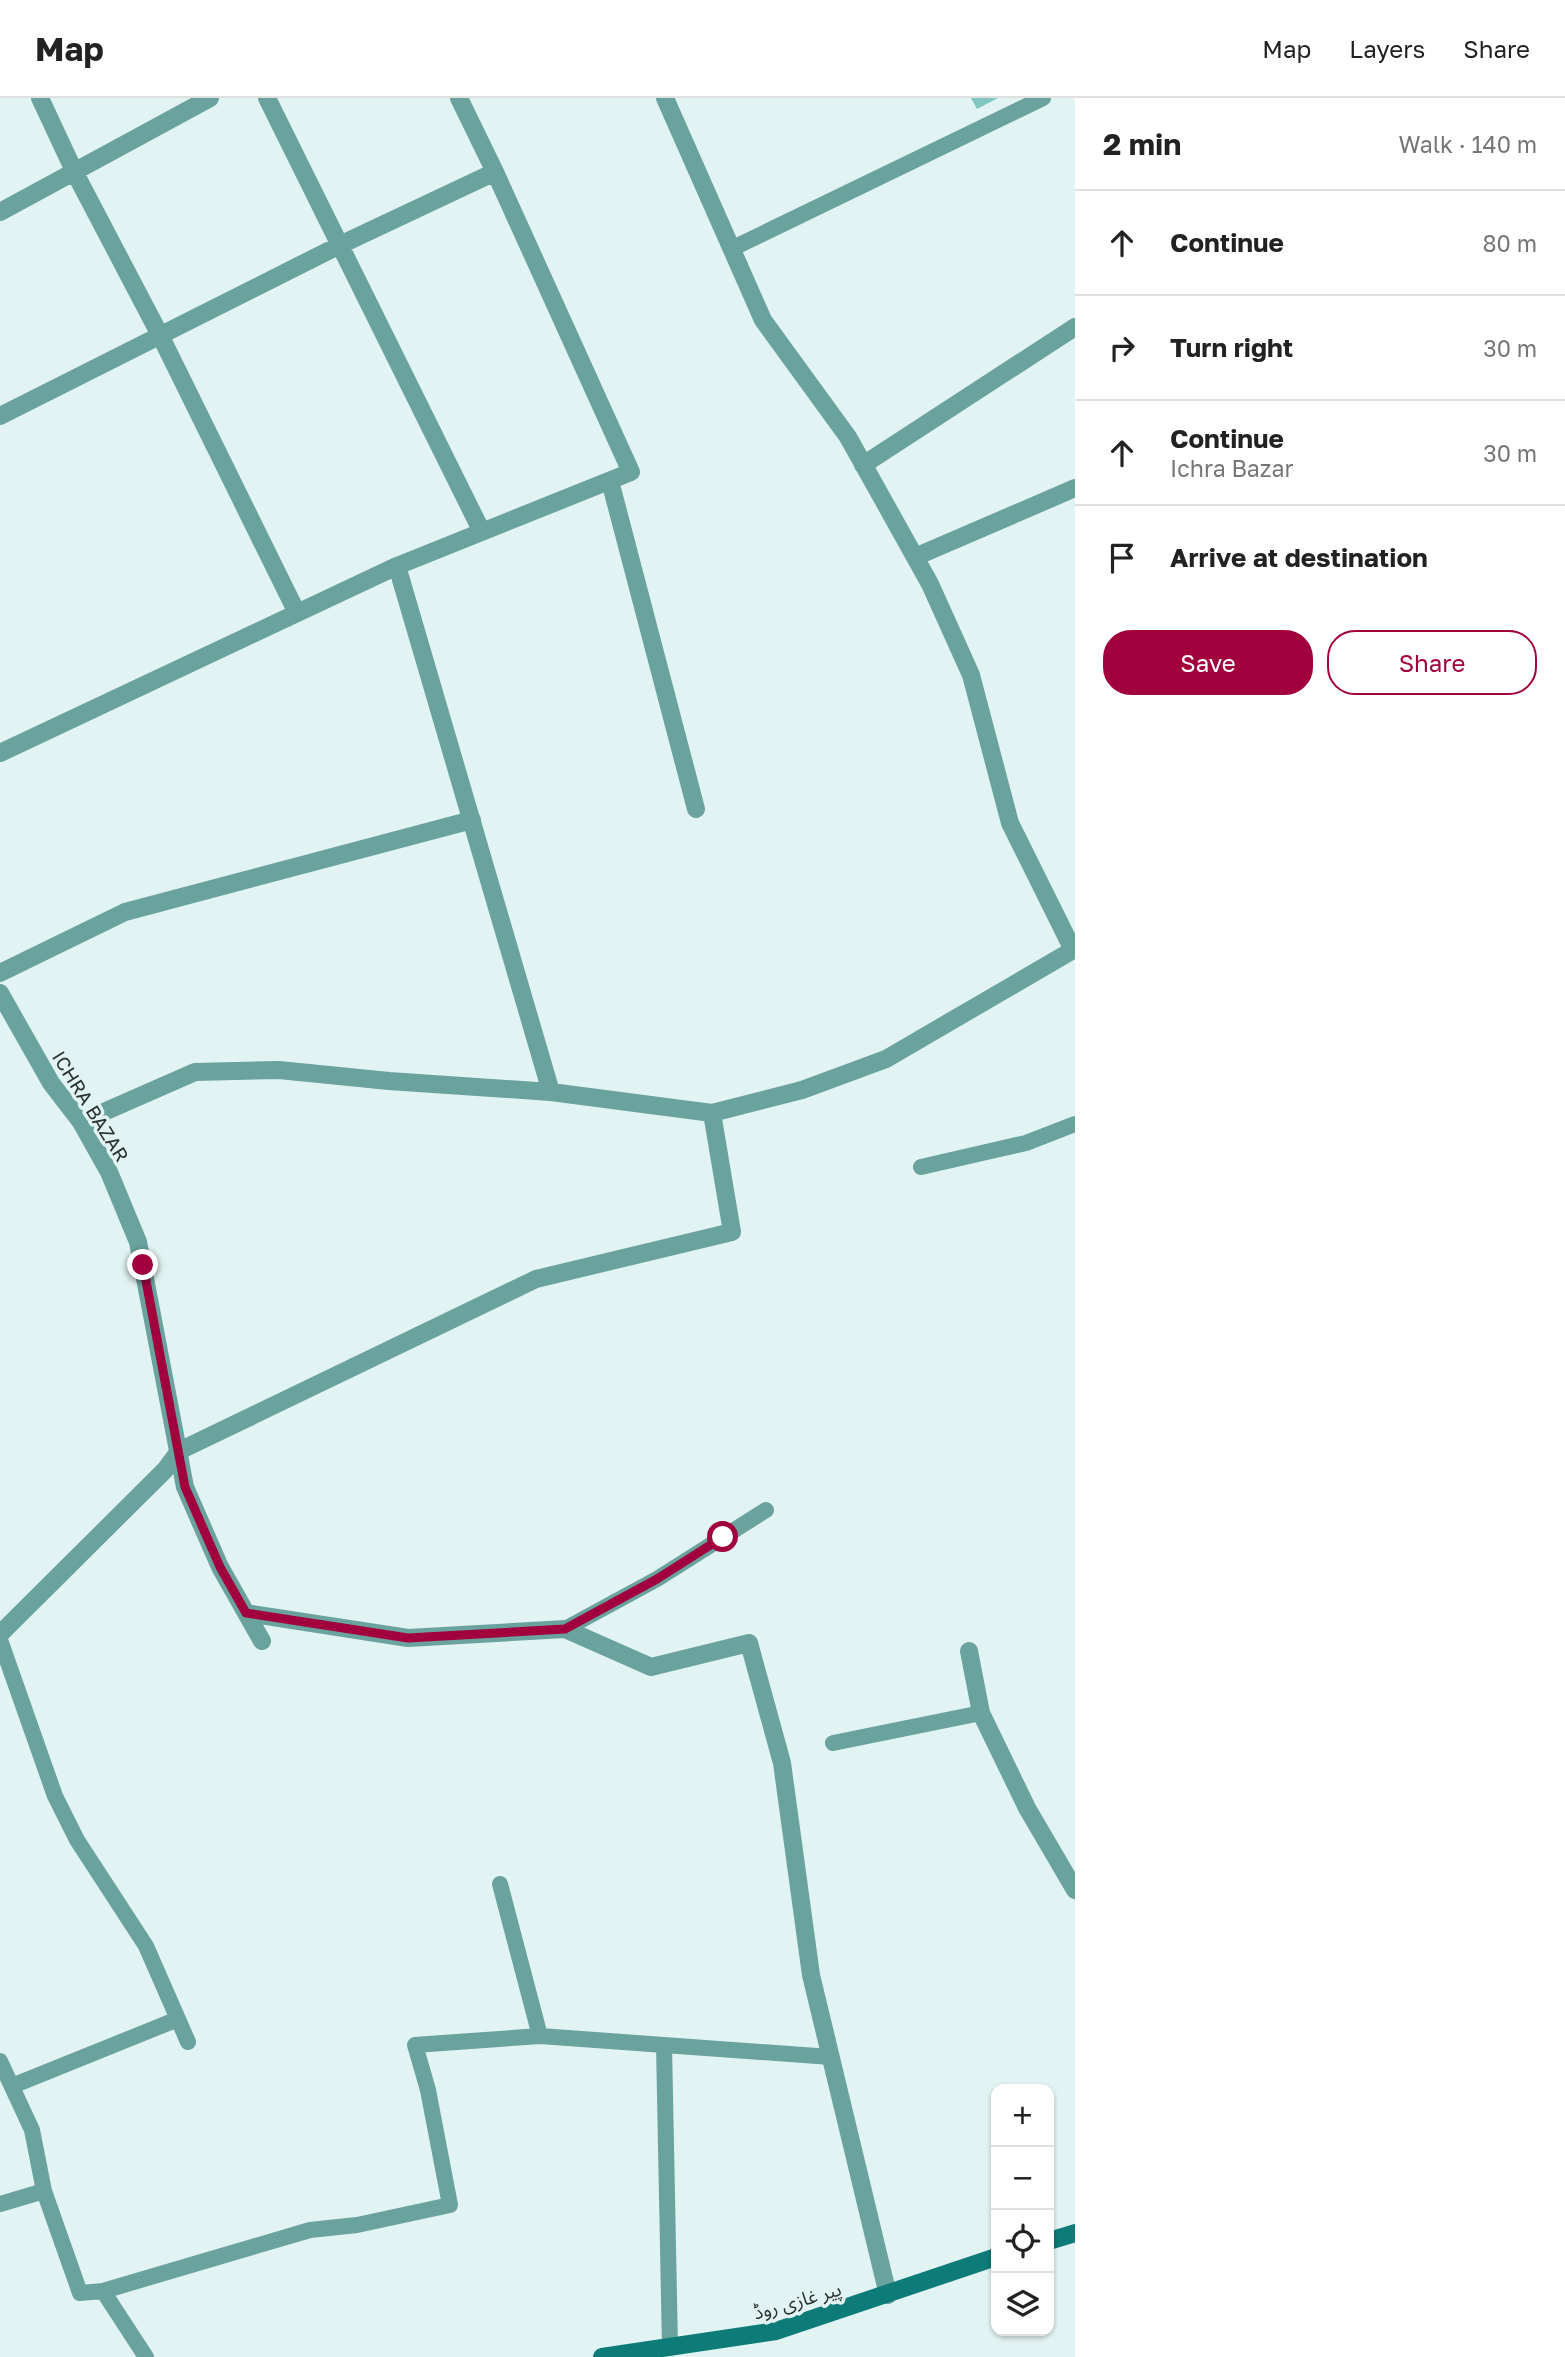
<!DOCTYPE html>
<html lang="en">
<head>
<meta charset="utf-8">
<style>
  body { margin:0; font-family:"Golos Text","Noto Sans Arabic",sans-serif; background:#f6f6f6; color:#222 }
  .controls { position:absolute; right:21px; bottom:21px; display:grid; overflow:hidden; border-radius:14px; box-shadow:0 2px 5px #0004 }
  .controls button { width:63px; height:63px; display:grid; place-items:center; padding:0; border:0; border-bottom:2px solid #e0e0e0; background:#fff; color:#222; font:35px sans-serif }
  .stop { position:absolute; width:21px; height:21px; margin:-16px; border:5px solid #a1023e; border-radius:50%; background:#fff }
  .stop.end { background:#a1023e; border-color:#fff; box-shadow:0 2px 7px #0008 }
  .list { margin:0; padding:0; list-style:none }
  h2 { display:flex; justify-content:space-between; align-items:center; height:91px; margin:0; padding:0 28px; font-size:30px }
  h2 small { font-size:23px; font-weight:400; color:#767676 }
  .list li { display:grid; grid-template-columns:46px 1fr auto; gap:21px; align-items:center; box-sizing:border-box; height:105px; padding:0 28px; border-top:2px solid #e0e0e0 }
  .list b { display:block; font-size:26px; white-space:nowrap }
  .list p { margin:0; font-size:23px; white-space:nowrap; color:#767676 }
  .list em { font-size:23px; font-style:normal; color:#767676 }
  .actions { display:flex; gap:14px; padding:21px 28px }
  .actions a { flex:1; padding:16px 0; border:2px solid #a1023e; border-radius:28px; text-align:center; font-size:24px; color:#a1023e }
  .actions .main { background:#a1023e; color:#fff }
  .icon { flex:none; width:38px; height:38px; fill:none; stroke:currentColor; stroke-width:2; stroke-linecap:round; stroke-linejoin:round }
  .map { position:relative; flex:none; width:1075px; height:2259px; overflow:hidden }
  header { display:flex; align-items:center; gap:42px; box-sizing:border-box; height:98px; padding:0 35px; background:#fff; border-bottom:2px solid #e0e0e0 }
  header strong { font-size:33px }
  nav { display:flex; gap:38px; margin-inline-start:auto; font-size:24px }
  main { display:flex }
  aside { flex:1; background:#fff }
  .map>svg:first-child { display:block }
</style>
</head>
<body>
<header>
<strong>Map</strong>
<nav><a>Map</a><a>Layers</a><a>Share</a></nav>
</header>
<main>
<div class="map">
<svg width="1075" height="2259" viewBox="0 0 1075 2259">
  <rect width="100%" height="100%" fill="#e1f3f2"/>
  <path fill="#81c6c1" d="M971 0H998L977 11Z"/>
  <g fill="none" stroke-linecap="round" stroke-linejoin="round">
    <path stroke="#6aa29e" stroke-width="16" d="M731 151 1043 0
      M921 1069 1026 1045 1075 1026
      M565 1531 657 1481 766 1412
      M0 1542 55 1698 77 1742 146 1848 188 1944
      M833 1645 981 1615
      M500 1786 540 1938 831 1959
      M664 1947 670 2250
      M0 1963 32 2032 44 2093
      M12 1988 178 1921
      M0 2106 44 2093 80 2195 103 2193 146 2259
      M103 2193 310 2132 357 2127 450 2107 428 1992 415 1947 540 1938"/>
    <path stroke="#6aa29e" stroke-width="18" d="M40 0 75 75 161 239 297 515
      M267 0 482 434
      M0 114 210 0
      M0 318 340 147 495 74
      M863 367 1075 229
      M610 383 696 711
      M915 459 1075 390
      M397 468 551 994
      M0 655 397 468 631 374 495 74 459 0
      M0 875 125 814 472 722
      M0 895 51 985 81 1024 109 1074 138 1144 185 1389 220 1469 262 1543
      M81 1024 195 974 279 972 389 983 551 994 712 1015 802 992 886 961 1073 852 1010 725 971 577 930 486 848 339 763 222 665 0
      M246 1515 408 1540 565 1531 651 1569 749 1545 782 1665 811 1877 888 2197
      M0 1536 165 1372 179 1353 536 1181 732 1134 712 1015
      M969 1553 981 1615 1027 1710 1075 1792"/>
    <path stroke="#0d7b77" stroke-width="18" d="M1049 2143 1075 2135
      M602 2259 776 2233 996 2159"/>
  </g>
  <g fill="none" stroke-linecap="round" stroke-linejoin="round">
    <path stroke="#a1023e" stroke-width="9" d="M143 1167 185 1389 220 1469 246 1515 408 1540 565 1531 657 1481 723 1439"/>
  </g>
  <g text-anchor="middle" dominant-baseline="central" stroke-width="7" stroke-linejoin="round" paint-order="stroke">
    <g font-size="19" fill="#2b3232" stroke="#e1f3f2">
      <text transform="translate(91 1008) rotate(58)">ICHRA BAZAR</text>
      <text transform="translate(797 2202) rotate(-16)">پیر غازی روڈ</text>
    </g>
  </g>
</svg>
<div class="controls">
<button>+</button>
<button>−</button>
<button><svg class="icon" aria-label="locate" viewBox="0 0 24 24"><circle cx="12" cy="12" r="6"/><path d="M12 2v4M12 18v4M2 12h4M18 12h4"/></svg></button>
<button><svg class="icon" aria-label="layers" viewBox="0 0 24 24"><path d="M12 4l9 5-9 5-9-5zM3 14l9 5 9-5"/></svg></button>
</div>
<div class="stop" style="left:723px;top:1439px"></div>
<div class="stop end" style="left:143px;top:1167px"></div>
</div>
<aside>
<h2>2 min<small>Walk · 140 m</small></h2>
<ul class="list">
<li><svg class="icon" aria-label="ahead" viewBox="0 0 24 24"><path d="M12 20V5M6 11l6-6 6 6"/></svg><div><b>Continue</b></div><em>80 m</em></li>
<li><svg class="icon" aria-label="right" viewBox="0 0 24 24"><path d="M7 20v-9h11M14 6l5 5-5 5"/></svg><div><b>Turn right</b></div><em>30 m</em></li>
<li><svg class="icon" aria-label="ahead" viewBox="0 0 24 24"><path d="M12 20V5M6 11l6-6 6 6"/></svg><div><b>Continue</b><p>Ichra Bazar</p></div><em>30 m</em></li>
<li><svg class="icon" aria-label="arrive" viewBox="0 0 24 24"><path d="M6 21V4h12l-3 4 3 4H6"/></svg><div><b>Arrive at destination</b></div></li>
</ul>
<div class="actions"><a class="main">Save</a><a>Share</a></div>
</aside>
</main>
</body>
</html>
